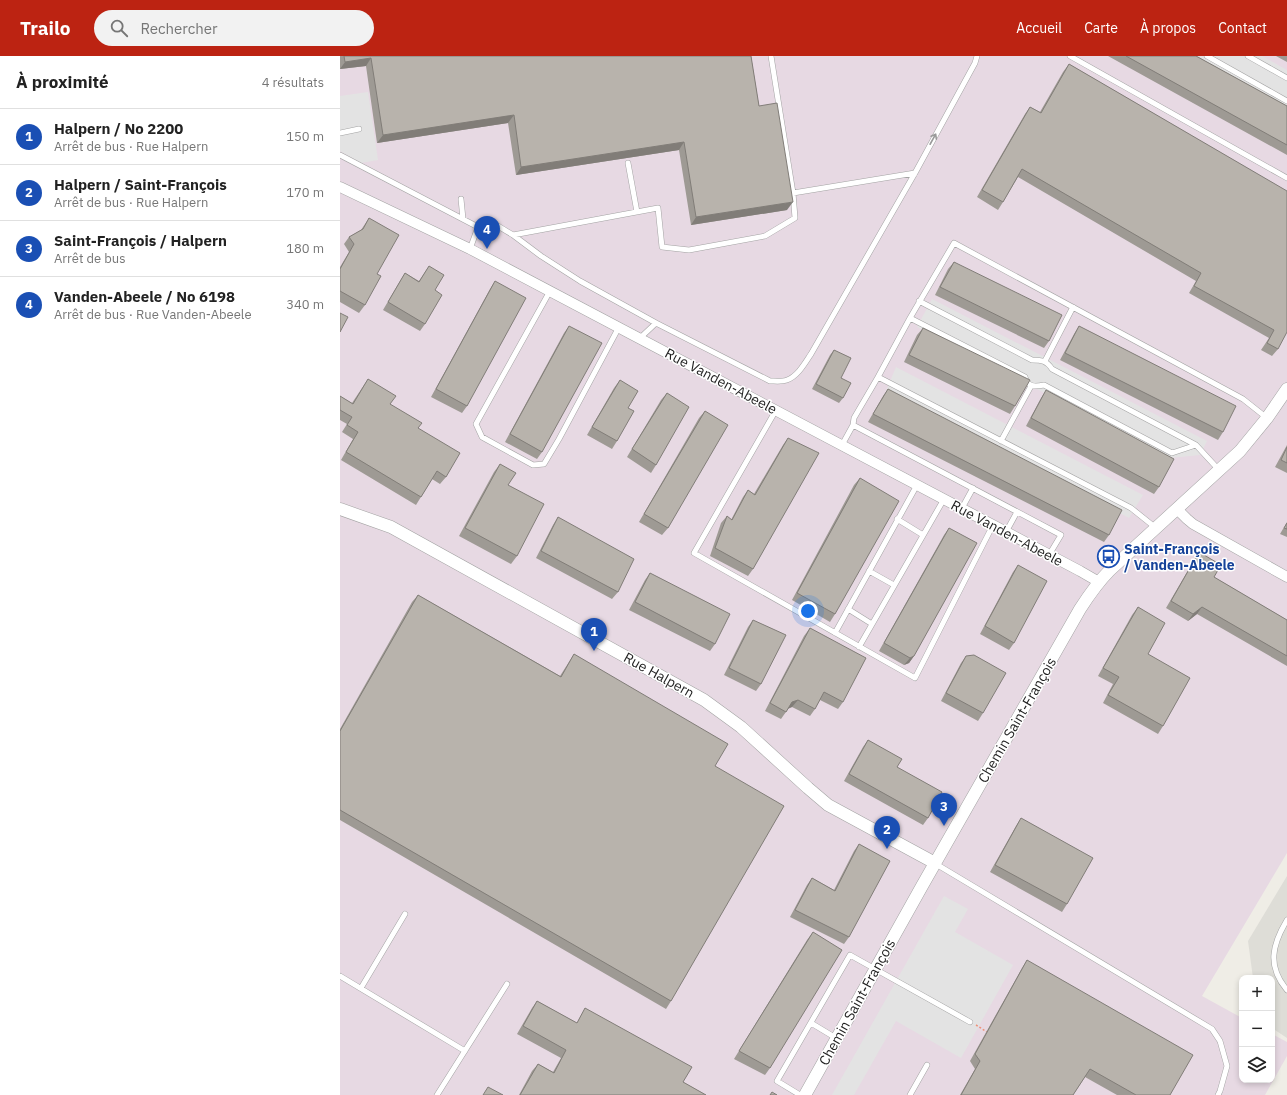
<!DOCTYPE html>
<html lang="fr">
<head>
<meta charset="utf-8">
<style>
  body { margin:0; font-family:"IBM Plex Sans",sans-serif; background:#f2f2f2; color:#222 }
  .controls { position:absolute; right:12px; bottom:12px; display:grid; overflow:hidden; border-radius:8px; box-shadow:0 2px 6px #0003 }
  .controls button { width:36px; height:36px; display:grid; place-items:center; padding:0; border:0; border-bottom:1px solid #e0e0e0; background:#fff; color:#222; font:20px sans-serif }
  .you { position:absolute; left:468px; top:555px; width:14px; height:14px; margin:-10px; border:3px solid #fff; border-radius:50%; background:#1a73e8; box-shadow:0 0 0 6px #1a73e833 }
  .badge { display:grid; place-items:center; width:26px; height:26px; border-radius:50%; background:#bc2312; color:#fff; font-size:13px; font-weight:700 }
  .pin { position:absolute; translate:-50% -33px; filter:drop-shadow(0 1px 2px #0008) }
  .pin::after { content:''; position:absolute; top:21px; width:14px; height:12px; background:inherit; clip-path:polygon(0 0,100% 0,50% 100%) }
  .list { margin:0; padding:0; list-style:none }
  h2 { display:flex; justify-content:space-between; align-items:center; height:52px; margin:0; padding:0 16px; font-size:17px }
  h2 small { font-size:13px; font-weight:400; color:#767676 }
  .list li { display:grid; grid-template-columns:26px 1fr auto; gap:12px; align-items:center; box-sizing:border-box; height:56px; padding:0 16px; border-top:1px solid #e0e0e0 }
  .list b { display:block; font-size:15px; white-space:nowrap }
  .list p { margin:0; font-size:13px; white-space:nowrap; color:#767676 }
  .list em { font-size:13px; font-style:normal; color:#767676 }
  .icon { flex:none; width:22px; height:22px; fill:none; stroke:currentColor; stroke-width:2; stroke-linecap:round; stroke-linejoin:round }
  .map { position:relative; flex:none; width:947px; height:1039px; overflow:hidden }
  header { display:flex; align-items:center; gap:24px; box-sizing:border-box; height:56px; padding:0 20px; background:#bc2312; color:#fff }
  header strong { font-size:19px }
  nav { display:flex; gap:22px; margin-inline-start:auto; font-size:14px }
  .search { width:280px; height:36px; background:#f2f2f2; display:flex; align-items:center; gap:10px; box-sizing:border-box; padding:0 14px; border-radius:22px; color:#767676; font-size:15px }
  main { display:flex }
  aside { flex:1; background:#fff }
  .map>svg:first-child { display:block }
</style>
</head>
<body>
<header>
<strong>Trailo</strong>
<div class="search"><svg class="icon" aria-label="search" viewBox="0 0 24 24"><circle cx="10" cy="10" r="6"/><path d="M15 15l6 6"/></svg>Rechercher</div>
<nav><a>Accueil</a><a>Carte</a><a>À propos</a><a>Contact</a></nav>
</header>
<main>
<aside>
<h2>À proximité<small>4 résultats</small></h2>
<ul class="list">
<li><span class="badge" style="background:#1a4fb4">1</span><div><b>Halpern / No 2200</b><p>Arrêt de bus · Rue Halpern</p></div><em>150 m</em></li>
<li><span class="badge" style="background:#1a4fb4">2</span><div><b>Halpern / Saint-François</b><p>Arrêt de bus · Rue Halpern</p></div><em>170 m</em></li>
<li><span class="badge" style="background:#1a4fb4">3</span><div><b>Saint-François / Halpern</b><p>Arrêt de bus</p></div><em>180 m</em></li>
<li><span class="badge" style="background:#1a4fb4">4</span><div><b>Vanden-Abeele / No 6198</b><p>Arrêt de bus · Rue Vanden-Abeele</p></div><em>340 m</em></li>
</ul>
</aside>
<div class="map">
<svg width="947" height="1039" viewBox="0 0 947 1039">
  <rect width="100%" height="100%" fill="#efede6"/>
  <path fill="#e7d9e3" d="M0 0H947V797L862 940 902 962V1024H932V978L947 986V1000L925 1039H0Z"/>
  <path fill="#deddd7" d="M947 820V982L932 972V922H913L908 885Z"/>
  <path fill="#e3e3e3" d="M846 0H922L947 14V57Z
    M28 36 38 104 21 107 0 95V40Z
    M592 243 867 385 860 399 830 402 577 271Z
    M556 311 803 439 789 462 546 335Z
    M604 840 628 853 615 876 673 909 621 1002 556 965 514 1039H492Z"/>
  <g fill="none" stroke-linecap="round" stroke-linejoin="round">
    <defs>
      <path id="service" d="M730 0 947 122
        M867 0 947 45
        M908 0 947 22
        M0 77 19 73
        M0 99 138 171 158 170 173 179 201 200 240 225 316 267 430 325C435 325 442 326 447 324 458 320 465 307 471 298L575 117 635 7 637 0
        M288 107 297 156
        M453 137 575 117
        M121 143 123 163
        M173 179 318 152 322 191 349 194 425 180 455 162 453 137 431 0
        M130 193 138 171
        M210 235 136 368 142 381 193 409 204 408 219 383 279 271
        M579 245 692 304C702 304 707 305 712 313L856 389 879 414
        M300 282 316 267
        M705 305 733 251
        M538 321 791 452 816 472
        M436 354 354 497 575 622 653 469
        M513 369 514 362 538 321 570 262
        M661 385 691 330
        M502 389 513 369 721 479 709 499
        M856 389 832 397 704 329C694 331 688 331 685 321L570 262 614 187 903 343 927 362
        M622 452 633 432
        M557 463 583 479
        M666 476 677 456
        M529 515 554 529
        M508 553 532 568
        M495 577 577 429
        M519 591 604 443
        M596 808 872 973 880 985 887 1010 880 1035 878 1039
        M947 864C932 889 927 910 947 934
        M0 920 125 995
        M21 932 65 858
        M471 967 496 982
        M97 1039 167 928
        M460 1039 437 1025 510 899 630 966
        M570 1039 587 1009"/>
      <path id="minor" d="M0 131 130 193 740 515 759 526
        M837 453 847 463 853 468 947 521"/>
      <path id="tertiary" d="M0 453 51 471 364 644 401 671 468 732 488 749 595 807
        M465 1039 582 830 740 553C749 539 758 526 770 514L900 395 927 362 947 333"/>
    </defs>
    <use href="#service" stroke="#a3a3a3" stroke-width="6"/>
    <use href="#minor" stroke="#a3a3a3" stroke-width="11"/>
    <use href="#tertiary" stroke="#a3a3a3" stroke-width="13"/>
    <path stroke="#ed9179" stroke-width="1.5" stroke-dasharray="2 2" stroke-linecap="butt" d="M636 969 647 976"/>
    <use href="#service" stroke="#fff" stroke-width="5"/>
    <use href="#minor" stroke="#fff" stroke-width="10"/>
    <use href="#tertiary" stroke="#fff" stroke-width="12"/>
  </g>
  <path fill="#9e9a94" d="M0 0H411L419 50 447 154 351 169 339 94 176 119 168 67 37 87 26 10 0 13Z
    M768 0H856L947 50V99Z
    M936 0H947V6Z
    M729 8 917 118 938 293 932 300 921 294 929 282 849 237 856 225 678 121 663 146 658 154 637 141 685 58 690 51 700 56 723 16Z
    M29 162 37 218 25 249 19 257 0 246V211L9 196 4 188 9 181 21 174Z
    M614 206 709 285 704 292 595 239 608 213Z
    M89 210 95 234 85 268 80 275 43 254 60 225 65 217 79 225Z
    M155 225 127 350 122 357 91 341 150 233Z
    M229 270 202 396 197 403 165 386 224 277Z
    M739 270 883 376 878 384 720 304 734 278Z
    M583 272 675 350 670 358 564 306 577 279Z
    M494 294 501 322 503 342 499 347 472 333 490 299Z
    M28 323 50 348 78 372 106 421 100 428 92 423 76 449 1 404 13 383 2 376 7 368 0 364V340L12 347Z
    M280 324 288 352 277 385 272 393 247 379 274 332Z
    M548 333 769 479 764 486 528 366 543 340Z
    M706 334 819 431 814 438 686 370 701 342Z
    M327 337 316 409 311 417 287 401 321 344Z
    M365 355 328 472 322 479 299 466 359 362Z
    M448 382 413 513 408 520 370 500 381 467 387 460 391 464 403 441 408 434 414 438 443 389Z
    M947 389V417L935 411Z
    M160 408 168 429 177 500 171 508 119 480 154 416Z
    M520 422 495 558 490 566 452 544 514 429Z
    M218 461 278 536 272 543 196 502 213 469Z
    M947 466V481L940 478Z
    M609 472 574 600 569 607 564 609 539 595 604 479Z
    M859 496 874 521 947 564V610L857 558 848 565 826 552 854 504Z
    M678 509 674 587 669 594 640 578 673 516Z
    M310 517 375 588 370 595 289 554 305 524Z
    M78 539 220 620 234 598 375 710 331 945 326 953 0 764V673L72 546Z
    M798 551 823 670 818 678 763 647 773 628 758 620 792 559Z
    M413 564 421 628 416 635 384 619 408 571Z
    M470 572 503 646 498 653 480 644 475 653 470 660 452 651 448 653 441 663 425 655 464 580Z
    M626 600 643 657 638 665 601 645 621 607Z
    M528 684 557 711 588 762 583 769 504 725 523 691Z
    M681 762 727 848 722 856 650 816 676 770Z
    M519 788 509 881 504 888 450 861 467 829 472 822 494 834 514 795Z
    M473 876 430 1012 425 1019 394 1003 467 884Z
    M687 904 830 1039H777L745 1021 733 1039H620L635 1013 630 1005 682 912Z
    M197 945 237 967 245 952 343 1026 366 1039H179L192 1015 198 1008 213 1016 221 1002 177 978 192 952Z"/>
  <path fill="#817d78" d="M31 2 26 10 0 13 5 6Z
    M174 59 168 67 37 87 43 79Z
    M344 86 339 94 176 119 181 111Z
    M453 146 447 154 351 169 356 161Z
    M862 551 857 558 848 565 853 558Z
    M574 600 569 607 564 609 570 602Z
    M458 644 452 651 446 653 452 646Z"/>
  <path fill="#b8b3ac" stroke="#817d78" d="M4 0H411L419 50 437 47 453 146 356 161 344 86 181 111 174 59 43 79 31 2 5 6Z
    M786 0H856L947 50V89Z
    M729 8 947 135V276L938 293 927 287 934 274 854 230 861 217 682 113 663 146 642 134 690 51 701 57Z
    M29 162 59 179 37 218 41 220 25 249 0 235V213L14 188 9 181 23 173Z
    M614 206 722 259 709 285 600 231Z
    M89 210 104 219 95 234 102 239 85 268 48 246 65 217 79 226Z
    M155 225 186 242 127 350 96 333Z
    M0 257 8 261 0 276Z
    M229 270 262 287 202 396 170 378Z
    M739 270 896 350 883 376 725 297Z
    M583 272 690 324 675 350 569 299Z
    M494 294 511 302 501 322 511 327 503 342 476 328Z
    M28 323 56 340 50 348 82 367 78 372 120 397 106 421 97 415 81 441 6 396 18 376 7 369 12 361 0 354V340L13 348Z
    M280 324 298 335 288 352 294 355 277 385 252 371Z
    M548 333 782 454 769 479 533 358Z
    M706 334 834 403 819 431 691 362Z
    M327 337 349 351 316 409 292 393Z
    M365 355 388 369 328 472 304 458Z
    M448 382 479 397 413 513 375 492 387 460 392 464 408 434 415 439Z
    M947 391V407L941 404Z
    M160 408 176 417 168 429 204 448 177 500 125 472Z
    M520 422 559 445 495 558 457 537Z
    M218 461 294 503 278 536 201 495Z
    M947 467V473L944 472Z
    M609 472 637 487 574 600 570 602 544 587Z
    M859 496 881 509 874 521 947 564V600L862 551 853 558 831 545Z
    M678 509 707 525 674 587 645 570Z
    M310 517 390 558 375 588 295 546Z
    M78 539 221 621 234 598 388 688 375 710 444 750 331 945 0 754V675Z
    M798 551 825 567 808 598 850 622 823 670 768 639 779 621 763 612Z
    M413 564 446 579 421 628 389 612Z
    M470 572 526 602 503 646 484 636 475 653 458 644 452 646 446 656 430 647Z
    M634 599 666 617 643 657 606 637 626 600Z
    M528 684 562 703 557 711 602 736 588 762 509 718Z
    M681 762 753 802 727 848 655 809Z
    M519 788 550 805 509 881 455 854 472 822 495 835Z
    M473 876 502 894 430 1012 399 995Z
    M687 904 853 999 830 1039H796L750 1013 733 1039H621L640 1005 635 998Z
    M197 945 237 967 245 952 352 1011 343 1026 366 1039H180L198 1008 214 1017 226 994 183 970Z
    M148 1031 163 1039H143Z
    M432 1036 437 1039H430Z"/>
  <defs><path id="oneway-shaft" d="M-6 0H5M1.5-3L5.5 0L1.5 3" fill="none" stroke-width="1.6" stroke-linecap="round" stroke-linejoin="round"/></defs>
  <use stroke="#9a9a9a" href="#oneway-shaft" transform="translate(593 83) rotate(-61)"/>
  <defs>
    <symbol id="bus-ring" viewBox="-11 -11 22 22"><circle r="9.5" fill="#fff" stroke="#1a4fb4" stroke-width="1.5"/><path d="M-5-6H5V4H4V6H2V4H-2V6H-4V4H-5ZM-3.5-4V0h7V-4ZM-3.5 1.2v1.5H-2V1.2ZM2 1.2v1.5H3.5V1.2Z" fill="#1a4fb4"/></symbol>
  </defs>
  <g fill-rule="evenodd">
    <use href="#bus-ring" x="756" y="488" width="25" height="25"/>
  </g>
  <g text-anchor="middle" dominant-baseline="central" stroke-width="3" stroke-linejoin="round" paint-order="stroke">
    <g font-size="14" fill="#1f1f1f" stroke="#fff">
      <text transform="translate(381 325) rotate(28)">Rue Vanden-Abeele</text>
      <text transform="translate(667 477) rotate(28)">Rue Vanden-Abeele</text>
      <text transform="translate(319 619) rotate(29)">Rue Halpern</text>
      <text transform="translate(677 664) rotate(-60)">Chemin Saint-François</text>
      <text transform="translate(517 946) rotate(-61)">Chemin Saint-François</text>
    </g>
    <g font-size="14" font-weight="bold" fill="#164399" stroke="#fff" text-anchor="start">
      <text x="784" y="493">Saint-François<tspan x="784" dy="16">/ Vanden-Abeele</tspan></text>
    </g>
  </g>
</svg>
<div class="controls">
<button>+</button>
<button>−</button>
<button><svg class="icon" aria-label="layers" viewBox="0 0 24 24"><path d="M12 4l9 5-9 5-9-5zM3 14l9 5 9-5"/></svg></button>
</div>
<div class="you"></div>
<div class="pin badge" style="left:254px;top:595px;background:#1a4fb4">1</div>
<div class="pin badge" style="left:547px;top:793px;background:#1a4fb4">2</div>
<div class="pin badge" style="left:604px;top:770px;background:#1a4fb4">3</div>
<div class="pin badge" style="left:147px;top:193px;background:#1a4fb4">4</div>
</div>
</main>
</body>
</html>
